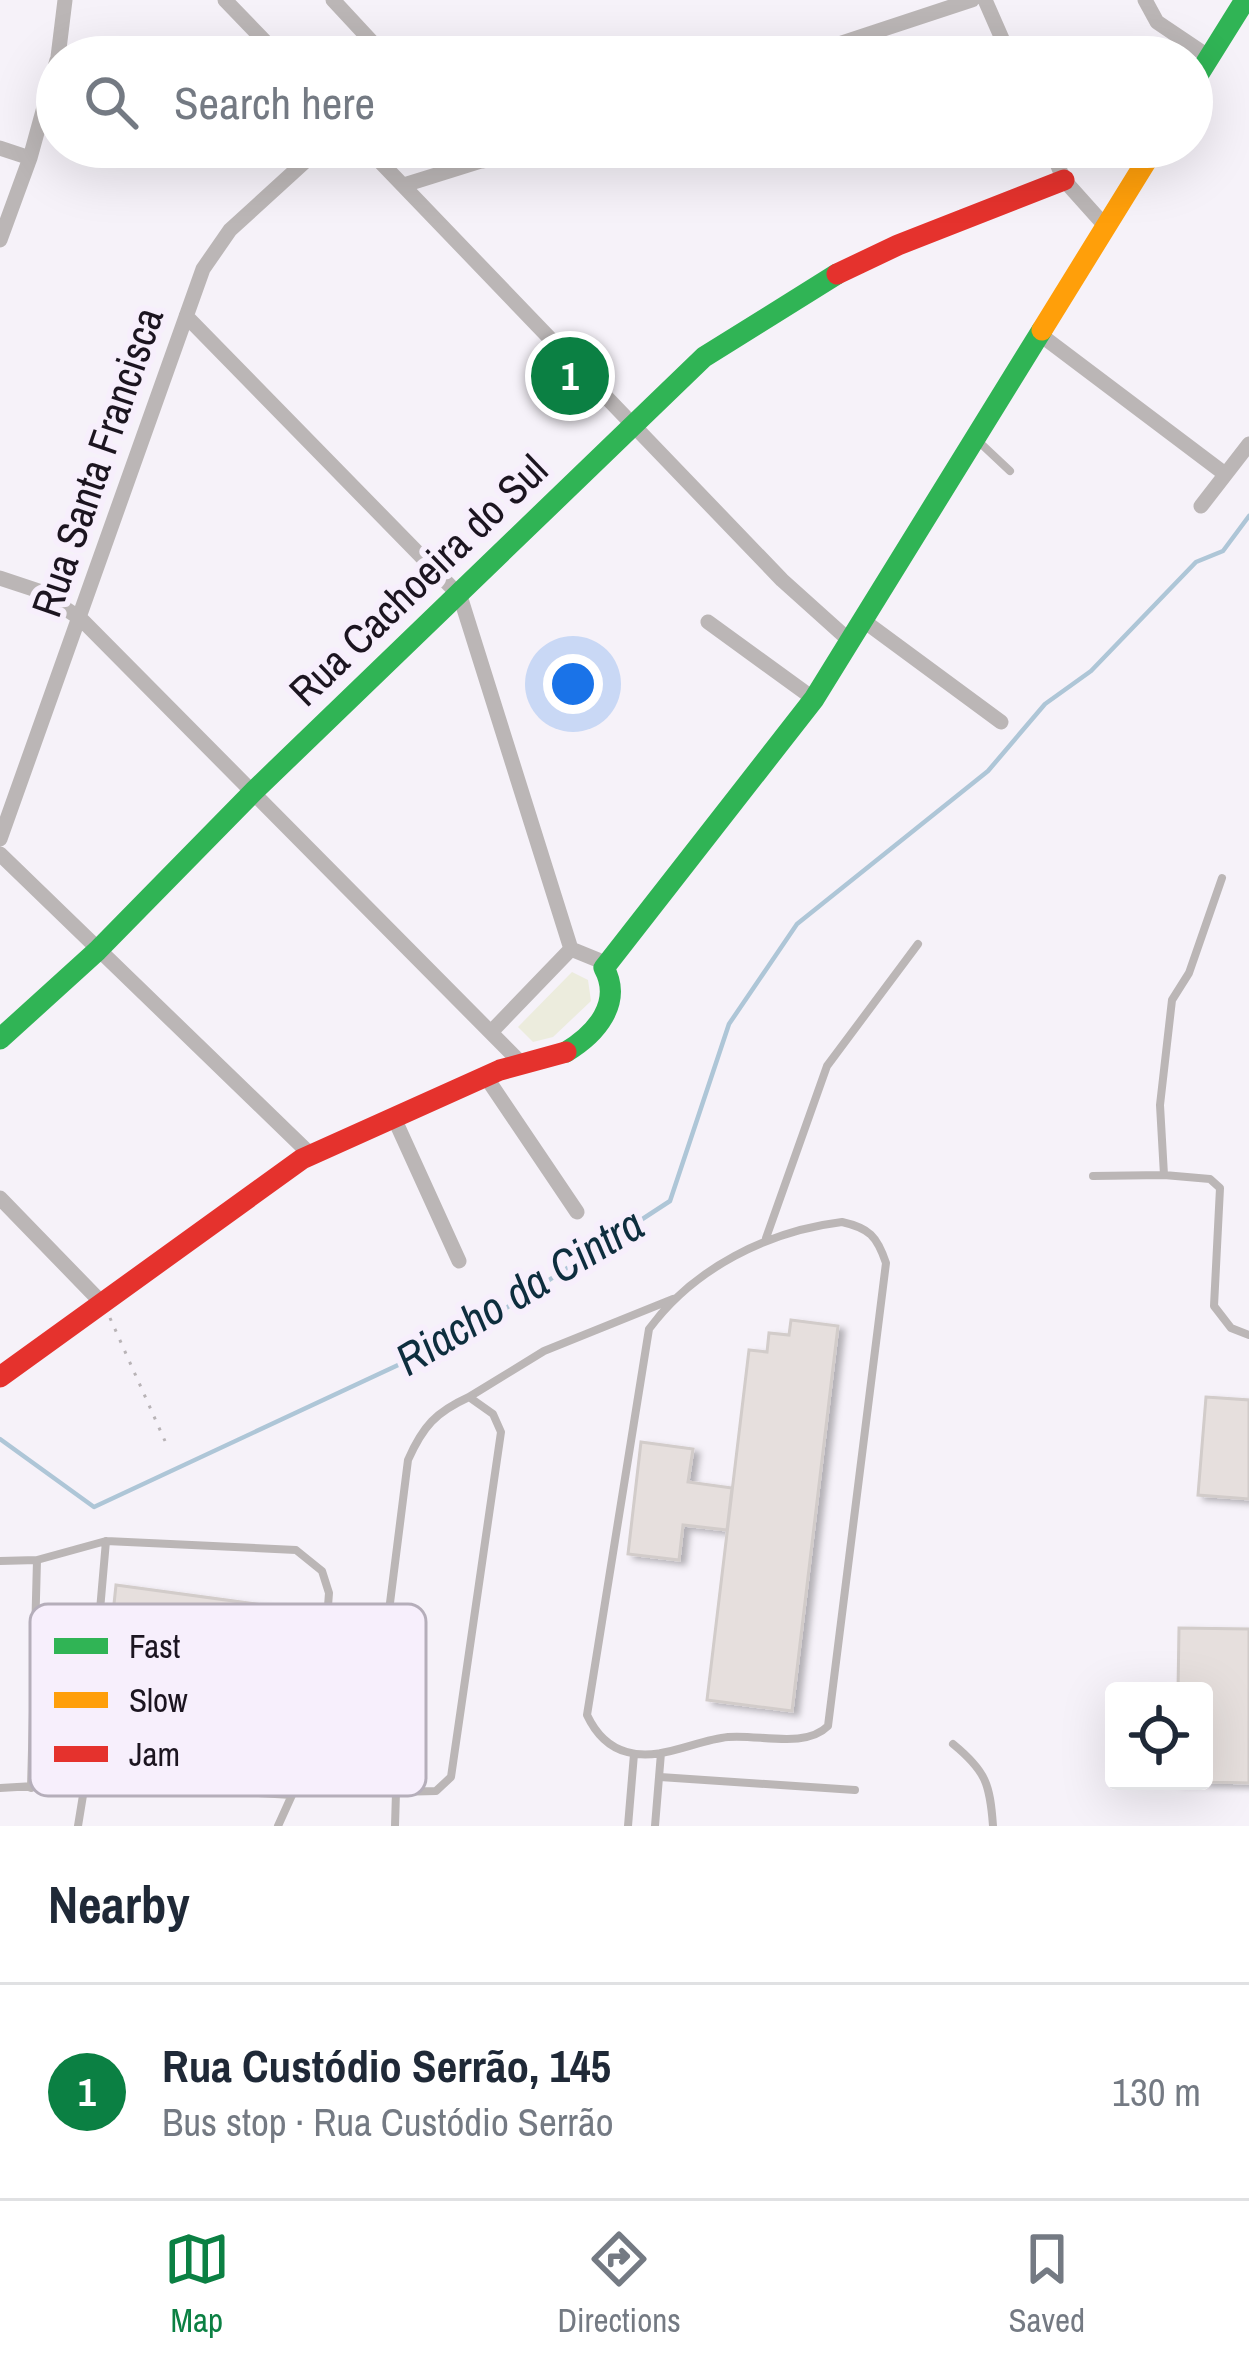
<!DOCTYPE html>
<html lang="en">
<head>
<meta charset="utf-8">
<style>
  body { margin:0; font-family:"Archivo Narrow",sans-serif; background:#f6f6f7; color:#1f2937 }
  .controls { position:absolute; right:36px; bottom:36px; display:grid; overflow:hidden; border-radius:12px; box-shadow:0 12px 48px #0002 }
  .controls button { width:108px; height:108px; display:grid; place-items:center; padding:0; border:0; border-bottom:3px solid #e0e1e3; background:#fff; color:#1f2937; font:60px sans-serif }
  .you { position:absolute; left:573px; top:684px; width:42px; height:42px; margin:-30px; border:9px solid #fff; border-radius:50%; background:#1a73e8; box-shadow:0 0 0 18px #1a73e833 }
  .badge { display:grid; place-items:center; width:78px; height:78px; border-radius:50%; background:#0b8043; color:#fff; font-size:39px; font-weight:700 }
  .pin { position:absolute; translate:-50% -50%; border:6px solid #fff; box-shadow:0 3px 12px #0006 }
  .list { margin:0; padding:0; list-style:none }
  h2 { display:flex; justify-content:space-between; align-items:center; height:156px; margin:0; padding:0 48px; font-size:51px }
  h2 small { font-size:39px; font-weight:400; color:#747a83 }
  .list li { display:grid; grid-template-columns:78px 1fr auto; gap:36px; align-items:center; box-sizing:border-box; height:216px; padding:0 48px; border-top:3px solid #e0e1e3 }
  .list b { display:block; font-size:45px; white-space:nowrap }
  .list p { margin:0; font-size:39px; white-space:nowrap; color:#747a83 }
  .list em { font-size:39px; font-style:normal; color:#747a83 }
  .icon { flex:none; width:66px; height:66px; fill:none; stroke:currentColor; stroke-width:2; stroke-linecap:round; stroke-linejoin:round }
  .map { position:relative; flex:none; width:1249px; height:1826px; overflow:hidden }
  .search { position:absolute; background:#fff; box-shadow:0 12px 48px #0002; left:36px; right:36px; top:36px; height:132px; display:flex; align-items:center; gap:30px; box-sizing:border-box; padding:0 42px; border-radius:66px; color:#747a83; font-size:45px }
  .sheet { height:372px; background:#fff }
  nav { display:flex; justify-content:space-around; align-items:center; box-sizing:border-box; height:168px; border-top:3px solid #e0e1e3; background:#fff; font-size:33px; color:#747a83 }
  nav a { display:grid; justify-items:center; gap:6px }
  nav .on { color:#0b8043 }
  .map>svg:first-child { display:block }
</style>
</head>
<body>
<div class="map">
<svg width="1249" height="1826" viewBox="0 0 1249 1826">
  <defs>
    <filter id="shadow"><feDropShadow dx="6" dy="4" stdDeviation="3" flood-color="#0004"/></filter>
  </defs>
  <rect width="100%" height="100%" fill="#f6f2f9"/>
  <path fill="#ececdd" d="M572 972 588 980 591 1001 553 1037 533 1042 518 1027Z"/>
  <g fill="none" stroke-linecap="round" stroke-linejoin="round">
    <path stroke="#aec6d7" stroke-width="4.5" d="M0 1439 94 1507 471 1331 670 1201 729 1024 797 924 988 771 1045 704 1091 671 1196 562 1223 551 1249 516"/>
  </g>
  <path fill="#e6dfdd" stroke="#d2ccca" stroke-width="3" filter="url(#shadow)" d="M791 1320 838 1326 792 1711 707 1700 749 1350 767 1352 769 1333 789 1335Z
    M1206 1397 1249 1400V1499L1198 1495Z
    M641 1442 693 1449 688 1482 732 1488 727 1530 683 1525 679 1560 628 1554Z
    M116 1585 314 1612 296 1751 312 1753 311 1763 100 1737Z
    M1179 1628 1249 1629V1783L1175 1781H1204V1691H1178Z"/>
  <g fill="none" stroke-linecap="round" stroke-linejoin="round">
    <path stroke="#b8b3b6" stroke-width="3" stroke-dasharray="3 9" stroke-linecap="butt" d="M110 1318 165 1441"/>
    <path stroke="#bbb6b6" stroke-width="8" d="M977 440 1010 471
      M1222 878 1189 973 1172 1000 1160 1105 1164 1175 1210 1179 1220 1188 1214 1306 1231 1328 1249 1335
      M1093 1176 1164 1175
      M842 1222C869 1228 877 1236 886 1263L828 1726C805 1749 759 1734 728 1737 696 1740 659 1762 627 1752 608 1747 595 1732 587 1715L649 1329C694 1268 768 1231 842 1222Z
      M766 1238 827 1066 918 944
      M469 1397 544 1351 673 1299
      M0 1561 37 1560 106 1541 296 1550 322 1571 329 1593 316 1762 292 1795 278 1826
      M953 1744C986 1771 990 1784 993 1826
      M660 1777 855 1790
      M0 1788 85 1783 292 1795
      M31 1788 37 1560
      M78 1826 85 1783 106 1541
      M395 1826 396 1792 377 1739 376 1714 408 1460C423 1426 436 1412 469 1397L493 1414 501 1432 451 1777 436 1791 396 1792
      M628 1826 634 1754
      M655 1826 661 1753"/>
    <path stroke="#bbb6b6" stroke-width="15" d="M225 0 280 57
      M333 0 386 57
      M985 0 1010 57
      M1145 0 1157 22 1209 57
      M58 57 65 0
      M799 57 972 0
      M366 147 782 580 851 642
      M470 147 483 161
      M1050 147 1064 180 1107 228
      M0 148 30 158
      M404 185 526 147
      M0 240 30 158 57 60
      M186 316 460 596 571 949
      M1042 336 1225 474
      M1201 506 1249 444
      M0 578 39 591 81 619 522 1064
      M864 621 1001 722
      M708 622 814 699
      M0 839 203 269 230 230 321 147
      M0 854 310 1154
      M492 1031 571 949 598 960 604 968
      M486 1077 577 1212
      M394 1118 459 1261
      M0 1198 100 1301"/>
    <path stroke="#30b455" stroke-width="21" d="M1192 85 1245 0
      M0 1039 97 951 254 791 704 357 837 274
      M566 1052C596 1034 623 1003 604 968L814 699 1042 330"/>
    <path stroke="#ff9f0a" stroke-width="21" d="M1042 330 1155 147"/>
    <path stroke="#e5322d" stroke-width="21" d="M837 274 898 245 1064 180
      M0 1377 302 1159 500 1070 566 1052"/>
  </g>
  <g text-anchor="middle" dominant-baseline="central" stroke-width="12" stroke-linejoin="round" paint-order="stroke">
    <g font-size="42" fill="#1c1520" stroke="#f7effc">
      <text transform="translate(97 462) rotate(-71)">Rua Santa Francisca</text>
      <text transform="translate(418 580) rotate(-44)">Rua Cachoeira do Sul</text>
    </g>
    <g font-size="45" font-style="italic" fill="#0e2e3e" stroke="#f7effc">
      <text transform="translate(519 1291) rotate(-31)">Riacho da Cintra</text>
    </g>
  </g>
  <rect x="30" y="1604" width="396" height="192" rx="18" fill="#f7effc" stroke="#b5aeba" stroke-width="3"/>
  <rect x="54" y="1638" width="54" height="16" fill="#30b455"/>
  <rect x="54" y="1692" width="54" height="16" fill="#ff9f0a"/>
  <rect x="54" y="1746" width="54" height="16" fill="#e5322d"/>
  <g font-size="33" fill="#1c1520">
    <text x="129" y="1658">Fast</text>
    <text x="129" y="1712">Slow</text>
    <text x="129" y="1766">Jam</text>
  </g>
</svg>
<div class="controls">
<button><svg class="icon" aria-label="locate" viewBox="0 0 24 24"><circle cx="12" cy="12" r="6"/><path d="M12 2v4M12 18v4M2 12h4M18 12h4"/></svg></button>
</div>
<div class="you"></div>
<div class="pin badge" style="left:570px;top:376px">1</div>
<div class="search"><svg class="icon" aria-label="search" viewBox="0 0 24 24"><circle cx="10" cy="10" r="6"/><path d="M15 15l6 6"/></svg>Search here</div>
</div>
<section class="sheet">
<h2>Nearby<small></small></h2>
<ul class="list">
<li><span class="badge">1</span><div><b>Rua Custódio Serrão, 145</b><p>Bus stop · Rua Custódio Serrão</p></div><em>130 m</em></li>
</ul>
</section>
<nav>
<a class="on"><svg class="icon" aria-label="map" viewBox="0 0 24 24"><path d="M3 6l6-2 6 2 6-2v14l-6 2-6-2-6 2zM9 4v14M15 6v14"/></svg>Map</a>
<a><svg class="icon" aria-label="directions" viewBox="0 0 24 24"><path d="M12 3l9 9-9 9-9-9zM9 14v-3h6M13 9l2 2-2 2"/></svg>Directions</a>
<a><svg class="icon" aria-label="saved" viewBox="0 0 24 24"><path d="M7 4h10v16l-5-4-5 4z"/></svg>Saved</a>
</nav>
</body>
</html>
